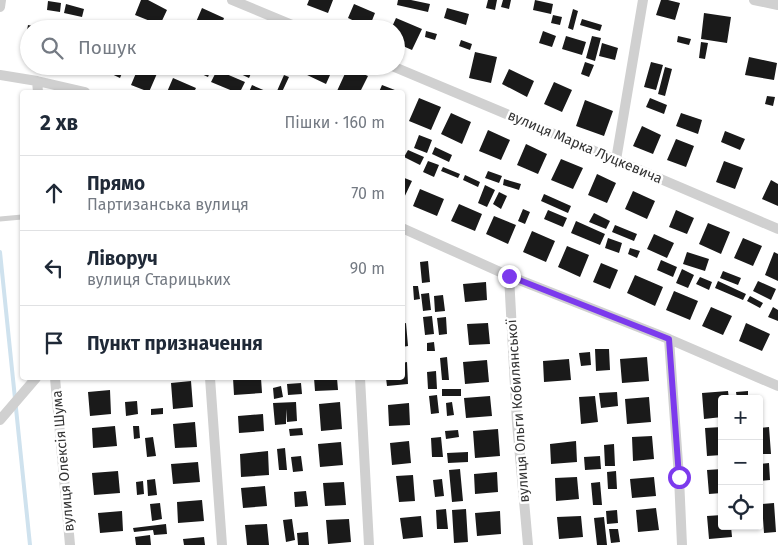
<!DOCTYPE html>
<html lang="uk">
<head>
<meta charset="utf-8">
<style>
  body { margin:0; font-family:"Fira Sans",sans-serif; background:#f6f6f7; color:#1f2937 }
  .controls { position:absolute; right:15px; bottom:15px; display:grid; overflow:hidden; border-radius:5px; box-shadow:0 1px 4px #0004 }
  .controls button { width:45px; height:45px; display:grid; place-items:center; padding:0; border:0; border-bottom:1px solid #e0e1e3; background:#fff; color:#1f2937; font:25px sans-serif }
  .stop { position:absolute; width:15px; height:15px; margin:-11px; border:4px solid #7c3aed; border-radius:50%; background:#fff }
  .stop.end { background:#7c3aed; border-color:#fff; box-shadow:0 1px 5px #0008 }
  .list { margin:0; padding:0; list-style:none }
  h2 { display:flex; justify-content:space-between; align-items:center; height:65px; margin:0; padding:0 20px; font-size:21px }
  h2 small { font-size:16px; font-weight:400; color:#747a83 }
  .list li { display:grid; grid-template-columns:32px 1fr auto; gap:15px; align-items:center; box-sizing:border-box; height:75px; padding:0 20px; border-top:1px solid #e0e1e3 }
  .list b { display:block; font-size:19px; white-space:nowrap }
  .list p { margin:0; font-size:16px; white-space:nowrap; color:#747a83 }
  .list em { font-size:16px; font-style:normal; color:#747a83 }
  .icon { flex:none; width:28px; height:28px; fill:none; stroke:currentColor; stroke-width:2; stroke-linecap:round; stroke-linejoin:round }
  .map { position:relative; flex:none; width:778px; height:545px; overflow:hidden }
  .search { position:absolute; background:#fff; box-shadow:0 1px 4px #0004; left:20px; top:20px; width:385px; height:55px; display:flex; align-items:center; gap:12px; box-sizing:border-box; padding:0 18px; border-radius:28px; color:#747a83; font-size:19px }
  .panel { position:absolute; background:#fff; box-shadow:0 1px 4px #0004; left:20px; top:90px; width:385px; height:290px; border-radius:5px }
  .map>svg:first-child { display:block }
</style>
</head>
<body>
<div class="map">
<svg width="778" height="545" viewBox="0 0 778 545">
  <rect width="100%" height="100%" fill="#fff"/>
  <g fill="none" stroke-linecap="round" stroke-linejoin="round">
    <path stroke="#cfe2ee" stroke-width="4" d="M0 252 30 545"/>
  </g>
  <path fill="#1a1a1a" d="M141 0H148L167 10 160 25 135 15Z
    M309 0H333L328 13 307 5Z
    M398 0H411L430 4 428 12 397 5Z
    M488 0H497L495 10 486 8Z
    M503 0H511L509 9 501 7Z
    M535 0 553 4 551 14 533 10Z
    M661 0H668L680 3 675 20 656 15Z
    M48 1 61 3 60 12 47 10Z
    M66 4 84 9 82 17 64 13Z
    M354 4 375 13 369 28 348 18Z
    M202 8 224 18 220 29H193Z
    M447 8 469 14 466 25 444 18Z
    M573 9 578 11 573 30 568 28Z
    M704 13 731 17 727 43 701 39Z
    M553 15 562 17 560 25 551 23Z
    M396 18 422 29 412 50 396 43V29H391Z
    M582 19 602 25 600 31 580 25Z
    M243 22 259 29H240Z
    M28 25 43 28 29 29V52L23 51Z
    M426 31 437 34 435 40 425 37Z
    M543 31 556 36 552 47 539 43Z
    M566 36 586 42 582 55 562 49Z
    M592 36 601 38 595 61 586 58Z
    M678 36 691 39 689 45 677 42Z
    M461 40 472 44 470 50 459 46Z
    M701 42 708 43 705 59 699 58Z
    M602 43 618 48 615 60 599 56Z
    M475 52 497 57 491 83 469 78Z
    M749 57 777 63 774 80 745 75Z
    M585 62 594 65 589 77 581 74Z
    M651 62 663 65 656 90 644 87Z
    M100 66H125L120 78 99 68Z
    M139 66H153L159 69 149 92 131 85Z
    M184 66H209L212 67 208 77Z
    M231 66H246L253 69 249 78 230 69Z
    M308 66H334L326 84 305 74Z
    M348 67 368 76 360 92H340L337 91Z
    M665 67 672 69 665 96 658 94Z
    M509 69 534 81 527 97 502 84Z
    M217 70 245 82 240 92H235L211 82Z
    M284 75 289 77 282 92H281L277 91Z
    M173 78 196 88 194 92H167Z
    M554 82 572 90 562 112 544 104Z
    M252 85 268 92H249Z
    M382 85 400 92H379Z
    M767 96 775 97 773 106 765 104Z
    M419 98 441 107 431 130 409 121Z
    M650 98 667 105 664 114 646 107Z
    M585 100 613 111 604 136 576 126Z
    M451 113 471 122 462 144 441 134Z
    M681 113 702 120 698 134 676 126Z
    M642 126 661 135 653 154 633 146Z
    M488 130 510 140 501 160 479 151Z
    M725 131 745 139 740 150 721 142Z
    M419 135 432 140 427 153 414 148Z
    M676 139 694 146 686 167 667 160Z
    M526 144 547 154 538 174 517 165Z
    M435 147 452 155 449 162 432 154Z
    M408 150 424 157 420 165 404 157Z
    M561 159 583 168 573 189 551 180Z
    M428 161 439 165 434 177 423 172Z
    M724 161 743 168 735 189 716 182Z
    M443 167 460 174 458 178 441 171Z
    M488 171 502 176 499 183 485 178Z
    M597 174 616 183 607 203 588 195Z
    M465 175 480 182 478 187 463 180Z
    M402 177 412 181 402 202Z
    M504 179 521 184 519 190 503 185Z
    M771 180 778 184V206L762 199Z
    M485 185 495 190 487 207 478 203Z
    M420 189 444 199 437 216 413 206Z
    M633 191 655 201 647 219 625 209Z
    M499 192 507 196 501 209 493 204Z
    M544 194 571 206 568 213 541 201Z
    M459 204 482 214 475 231 451 221Z
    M523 209 530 212 525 224 518 221Z
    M548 210 567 218 563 227 544 219Z
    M676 210 694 218 687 234 669 227Z
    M594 213 610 221 606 229 589 222Z
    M494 216 516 225 508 244 486 234Z
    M576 221 605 234 600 245 571 233Z
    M708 223 730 232 721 254 699 244Z
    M615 225 637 234 634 241 612 232Z
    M532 231 555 241 546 262 523 252Z
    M654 234 674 243 667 258 647 249Z
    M608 238 622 243 619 253 605 248Z
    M743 238 762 246 753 266 734 258Z
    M567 246 589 255 580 277 558 267Z
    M630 248 640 251 637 258 628 254Z
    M687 252 709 259 705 271 683 264Z
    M774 252 778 254V281L765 275Z
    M661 260 677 267 673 277 657 270Z
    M428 261 430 282 422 283 420 262Z
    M601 263 618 270 610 289 593 282Z
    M682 269 694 275 688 288 676 283Z
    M723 271 741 278 738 285 720 278Z
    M635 275 663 287 655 306 627 293Z
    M700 277 712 282 709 290 696 284Z
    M718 281 746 294 743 300 715 288Z
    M758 281 776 289 771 300 753 291Z
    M486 282 487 300 465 302 463 284Z
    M413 286H418L420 299 414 300Z
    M674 291 698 301 690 320 666 310Z
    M429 293 431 310 423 311 421 294Z
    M443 295 445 311 435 312 434 296Z
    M750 296 763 303 760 308 747 301Z
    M711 307 732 316 723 335 702 326Z
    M773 307 778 310V321L768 317Z
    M432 316 434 334 425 335 423 317Z
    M446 317 447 334 439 335 437 318Z
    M406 323 408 346 402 347V324Z
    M488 323 490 344 469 345 467 324Z
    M746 323 770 334 762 351 739 341Z
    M434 342 435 351H427V343Z
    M595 349H609L610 370 596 371Z
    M590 352 591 365 581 366 579 353Z
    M447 357 449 380H442L440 358Z
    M647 357 649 381 622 383 620 359Z
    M569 359 571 380 544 382 543 361Z
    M487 360 489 382 465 384 463 362Z
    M407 362 408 384 387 386 386 378H402V363Z
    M436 371 437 389H428L427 372Z
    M233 378H261L262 393 234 395Z
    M314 378H337L338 390 315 391Z
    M191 381 193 407 173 409 171 383Z
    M301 383 302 394 288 395 287 384Z
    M281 386 283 397 274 399 273 388Z
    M442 389H461V396H442Z
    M110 390 111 414 90 416 88 392Z
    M728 391 729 399H722V417L704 419 702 393Z
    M748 391V399H737L736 392Z
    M617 392 618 406 601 408 599 393Z
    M437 395 439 413 431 414 429 396Z
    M490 396 492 416 466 418 464 398Z
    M595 396 598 422 581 424 579 397Z
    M649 397 651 422 627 424 625 399Z
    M137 401 138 414 126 416 125 402Z
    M296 402 297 421 287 422 286 409V424L275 425 273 403Z
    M340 402 342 429 321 431 319 404Z
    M452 402 454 415 447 416 446 403Z
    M409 403 410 425 389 426 388 405Z
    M163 408V414L151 415V409Z
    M263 414 264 431 239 433 238 416Z
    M195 422 197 447 175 448 173 424Z
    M115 426 117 446 93 448 92 428Z
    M133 426H139L140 438 134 439Z
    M722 427V455L707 456 705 428Z
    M769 427 771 454H762L760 428Z
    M302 428 303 435 290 436 289 429Z
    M498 429 500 456 475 458 473 431Z
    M458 430 459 437 446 439 445 431Z
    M652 436 654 459 633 461 632 437Z
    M153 437 156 456 147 457 145 438Z
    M441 437 443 457H432L431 438Z
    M409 441 411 463 392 465 390 443Z
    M576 441 577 462 551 464 550 444Z
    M341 442 343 465 320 467 318 444Z
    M614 444 615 466H605L604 445Z
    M285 448 287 470H279L277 449Z
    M268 451 269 475 241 477 240 454Z
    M468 452V462L448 463 447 453Z
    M301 456 303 471 293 472 291 457Z
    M600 456 601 469 585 470 584 457Z
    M198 462 200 482 173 484 171 464Z
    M769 463 770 480 760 481 759 464Z
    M460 469 463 501 452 502 449 470Z
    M722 469V493L709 494 707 470Z
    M118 471 120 493 94 495 92 473Z
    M616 471 617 489H608L607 472Z
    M497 472 498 492 475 494 474 474Z
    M413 475 415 501 399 502 396 476Z
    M577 477 579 499 556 501 555 478Z
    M654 477 656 496 632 498 630 479Z
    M155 479 157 495 148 496 147 480Z
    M442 479 444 496 435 497 433 480Z
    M143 481 144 494 137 495 136 482Z
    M344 482 346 505 325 506 323 483Z
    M600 482 602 505H593L591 483Z
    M265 486 267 506 243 508 241 488Z
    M306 491 308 506 295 507 294 492Z
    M202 500 204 521 178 523 177 502Z
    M160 503 162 519 152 521 150 504Z
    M774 503 776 532 764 533 762 504Z
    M656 508 659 530 638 532 636 510Z
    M446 509 448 529H437L436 510Z
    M466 509 468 542 454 543 452 510Z
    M617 510 618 523 607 524 606 511Z
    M122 511 123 531 100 533 98 513Z
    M500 511 501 534 477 536 475 513Z
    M722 515V526H731L732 537 709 539 707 516Z
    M421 516 423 537 403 539 400 518Z
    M581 516 583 537 559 539 557 517Z
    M604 517 607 545H597L594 518Z
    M292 519 295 540 286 542 283 520Z
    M349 519 351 542 328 544 326 520Z
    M166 524 167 534 154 535 153 530 134 532 133 528Z
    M267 524 269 545H247L245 525Z
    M609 529H618L620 542 611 543Z
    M308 532 309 545H298L297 533Z
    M150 535 151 545H136L135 537Z
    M204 537 205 545H184L183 539Z"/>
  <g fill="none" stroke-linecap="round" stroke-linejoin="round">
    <path stroke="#d0d0d0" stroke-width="5" d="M0 219 22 217"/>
    <path stroke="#d0d0d0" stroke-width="10" d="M232 0 302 29
      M754 0 778 5
      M0 7 1 0
      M392 66 616 160 778 229
      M0 75 37 81 85 92
      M37 81 38 92
      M616 160 643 0
      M402 228 509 276 669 339 778 386
      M509 276 517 423 528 545
      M669 339 679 477 682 545
      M55 378 70 545
      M210 378 222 545
      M360 378 369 545
      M0 420 36 378"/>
  </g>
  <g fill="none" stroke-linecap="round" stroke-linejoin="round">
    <path stroke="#7c3aed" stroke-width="6" d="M509 276 669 339 679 477"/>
  </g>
  <g text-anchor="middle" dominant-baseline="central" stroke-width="5" stroke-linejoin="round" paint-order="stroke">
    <g font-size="14" fill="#333" stroke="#fff">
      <text transform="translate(585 147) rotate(23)">вулиця Марка Луцкевича</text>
      <text transform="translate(518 411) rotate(-94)">вулиця Ольги Кобилянської</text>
      <text transform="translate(63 461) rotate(-95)">вулиця Олексія Шума</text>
    </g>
  </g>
</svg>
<div class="controls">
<button>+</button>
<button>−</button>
<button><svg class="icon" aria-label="locate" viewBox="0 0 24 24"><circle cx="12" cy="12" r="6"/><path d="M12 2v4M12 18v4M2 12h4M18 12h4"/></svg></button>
</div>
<div class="stop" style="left:679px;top:477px"></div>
<div class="stop end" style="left:509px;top:276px"></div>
<div class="search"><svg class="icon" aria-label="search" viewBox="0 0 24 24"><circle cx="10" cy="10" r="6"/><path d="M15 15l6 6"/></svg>Пошук</div>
<section class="panel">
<h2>2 хв<small>Пішки · 160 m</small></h2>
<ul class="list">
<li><svg class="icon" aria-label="ahead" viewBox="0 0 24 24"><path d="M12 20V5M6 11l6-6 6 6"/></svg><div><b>Прямо</b><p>Партизанська вулиця</p></div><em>70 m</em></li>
<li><svg class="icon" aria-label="left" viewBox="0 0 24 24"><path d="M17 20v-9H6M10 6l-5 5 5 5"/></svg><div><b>Ліворуч</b><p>вулиця Старицьких</p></div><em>90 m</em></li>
<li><svg class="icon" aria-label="arrive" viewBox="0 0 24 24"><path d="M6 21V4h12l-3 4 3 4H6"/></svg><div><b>Пункт призначення</b></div></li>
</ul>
</section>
</div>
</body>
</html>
